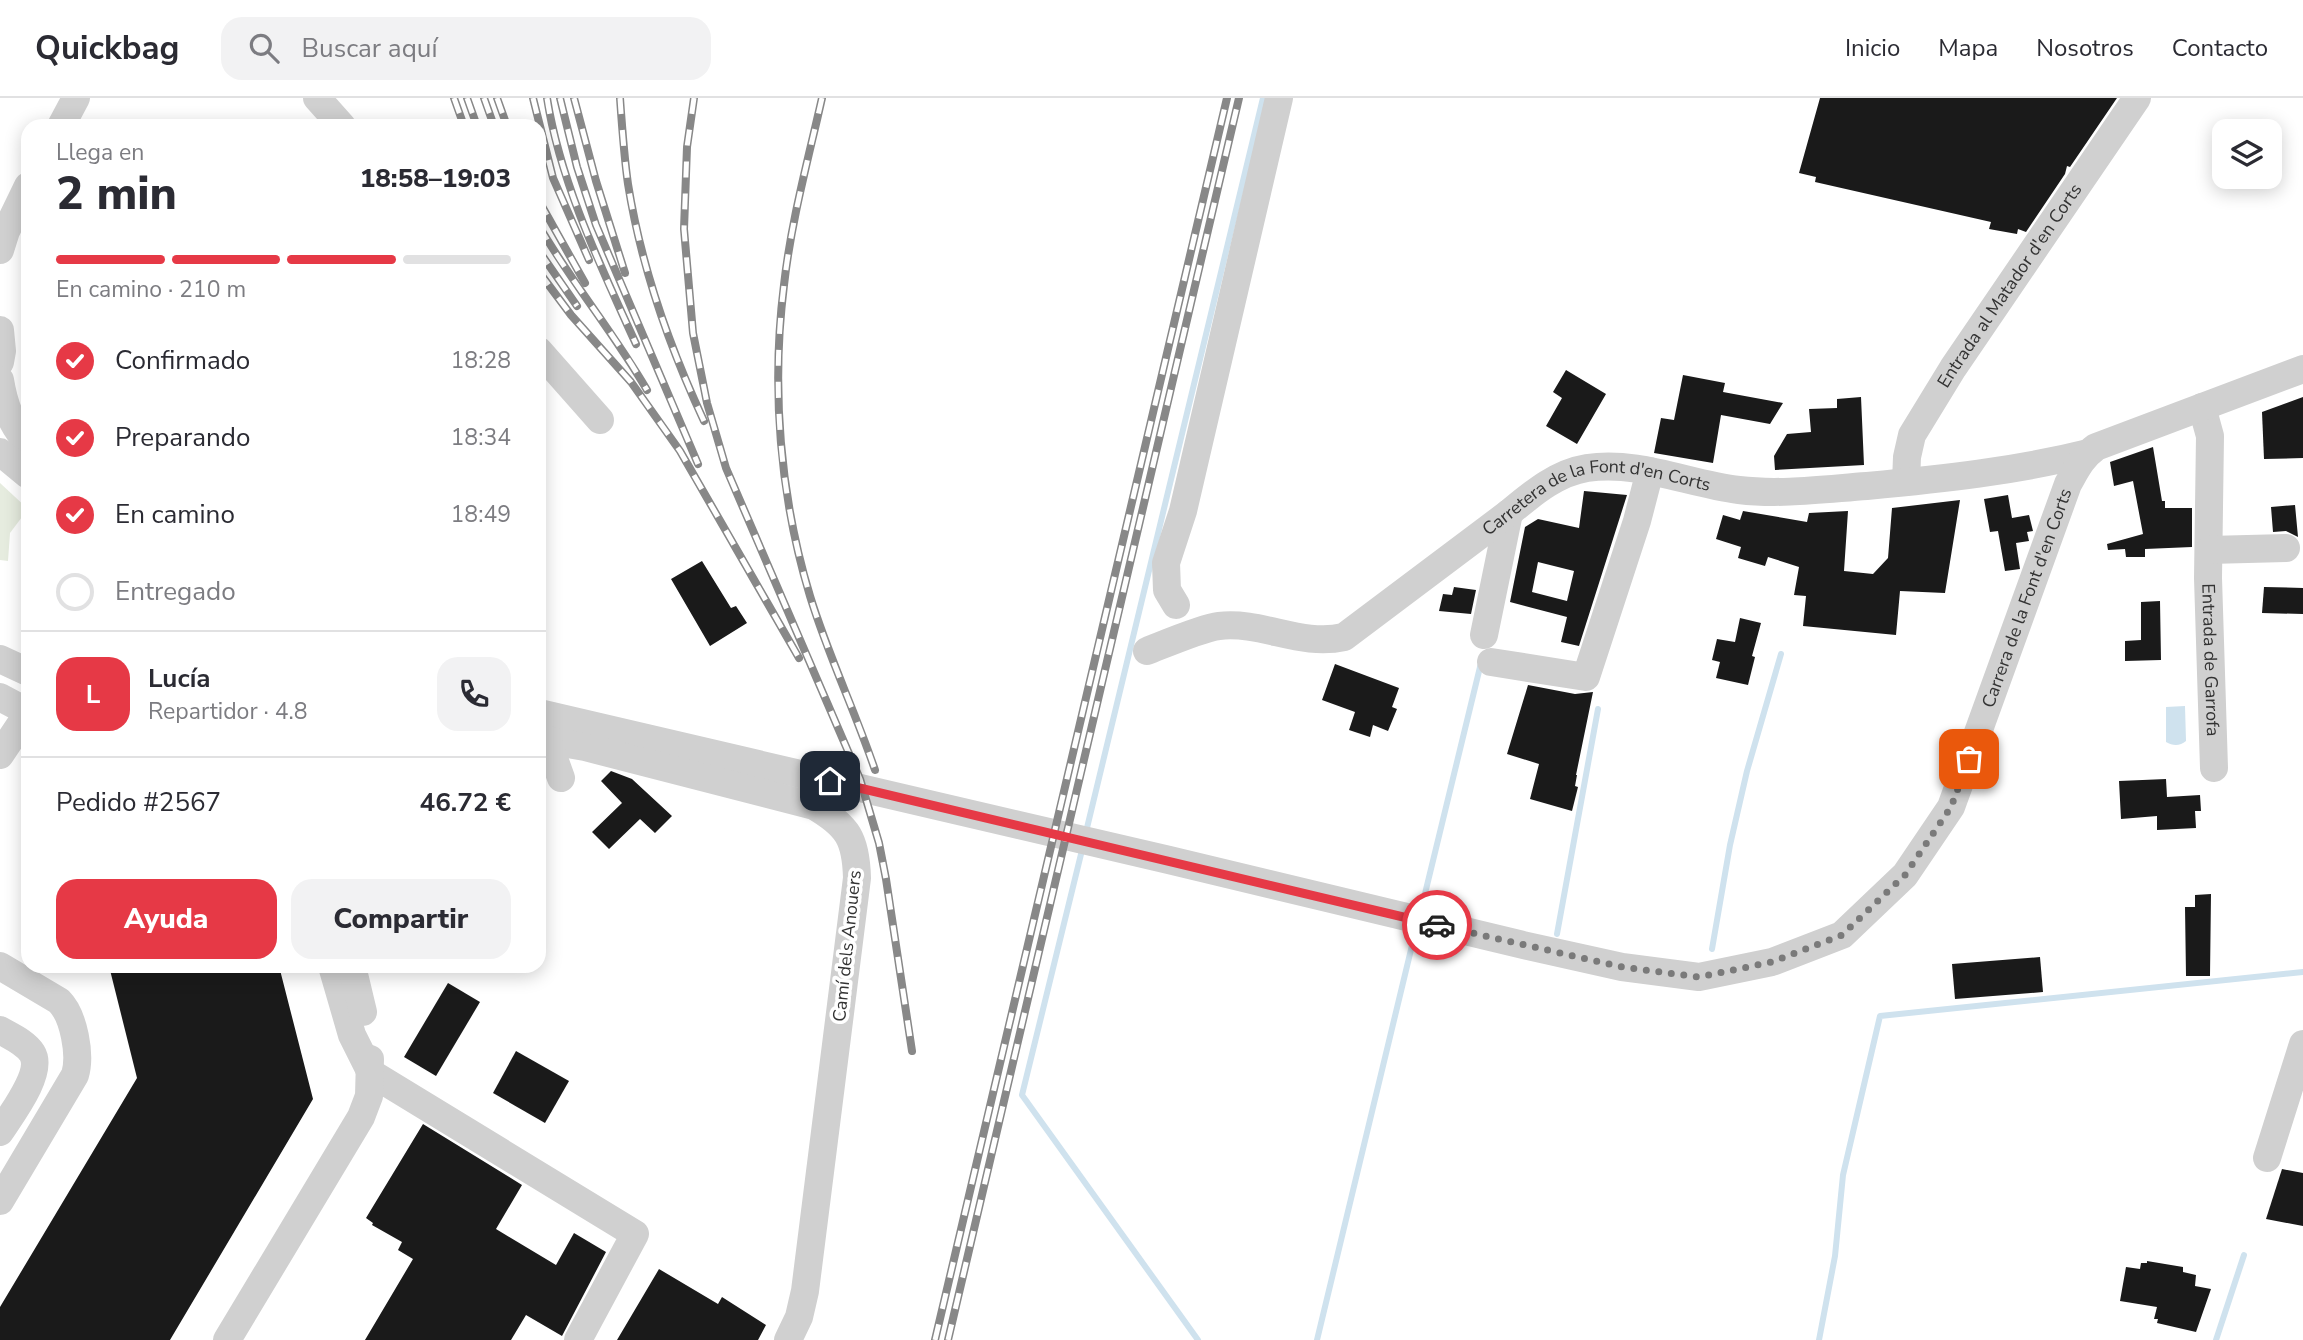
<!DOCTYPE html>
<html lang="es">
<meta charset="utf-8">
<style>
:root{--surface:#fff;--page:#f2f2f3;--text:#2b2b33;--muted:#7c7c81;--line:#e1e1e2;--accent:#e63946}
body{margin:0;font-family:"Nunito Sans",sans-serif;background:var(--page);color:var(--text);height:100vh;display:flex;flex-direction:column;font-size:26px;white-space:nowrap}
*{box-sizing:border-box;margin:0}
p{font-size:23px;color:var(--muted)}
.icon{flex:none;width:38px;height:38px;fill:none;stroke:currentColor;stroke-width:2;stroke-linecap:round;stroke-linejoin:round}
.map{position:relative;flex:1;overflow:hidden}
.side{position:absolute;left:21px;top:21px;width:525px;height:854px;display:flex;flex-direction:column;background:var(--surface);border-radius:21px;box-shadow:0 4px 18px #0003}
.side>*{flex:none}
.controls{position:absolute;left:2212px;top:21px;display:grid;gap:14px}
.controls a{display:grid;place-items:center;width:70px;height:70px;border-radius:14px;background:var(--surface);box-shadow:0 4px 18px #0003;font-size:35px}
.pin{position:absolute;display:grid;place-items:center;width:60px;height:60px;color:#fff;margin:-30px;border-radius:14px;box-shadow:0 4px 10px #0006}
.courier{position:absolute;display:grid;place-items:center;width:70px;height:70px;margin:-35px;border:5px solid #e63946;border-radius:50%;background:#fff;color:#222;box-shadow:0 2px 9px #0007}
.head em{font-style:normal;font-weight:800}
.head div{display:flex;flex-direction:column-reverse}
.head{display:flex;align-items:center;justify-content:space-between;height:119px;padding:0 35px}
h1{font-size:46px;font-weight:800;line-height:52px}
.bar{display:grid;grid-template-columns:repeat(4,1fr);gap:10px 7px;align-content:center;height:84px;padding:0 35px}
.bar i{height:9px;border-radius:5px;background:var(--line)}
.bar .on{background:var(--accent)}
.bar p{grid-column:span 4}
.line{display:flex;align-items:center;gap:18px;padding:0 35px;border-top:2px solid var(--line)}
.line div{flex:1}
.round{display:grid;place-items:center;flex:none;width:74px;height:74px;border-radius:21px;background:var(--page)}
ol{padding:0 35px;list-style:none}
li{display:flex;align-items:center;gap:21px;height:77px}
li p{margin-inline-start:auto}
li .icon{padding:7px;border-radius:50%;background:var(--accent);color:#fff;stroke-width:4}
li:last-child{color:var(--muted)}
li i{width:38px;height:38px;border:4px solid var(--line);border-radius:50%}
.button{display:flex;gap:14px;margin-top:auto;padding:14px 35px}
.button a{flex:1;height:80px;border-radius:21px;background:var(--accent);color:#fff;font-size:28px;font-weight:800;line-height:80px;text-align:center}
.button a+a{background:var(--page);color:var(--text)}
header{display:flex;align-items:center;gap:42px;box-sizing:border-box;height:98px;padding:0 35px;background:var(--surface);border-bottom:2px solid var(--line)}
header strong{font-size:33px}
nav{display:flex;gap:38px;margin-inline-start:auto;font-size:24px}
.search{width:490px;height:63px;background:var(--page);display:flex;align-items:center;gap:18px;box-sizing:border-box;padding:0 24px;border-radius:21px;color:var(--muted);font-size:26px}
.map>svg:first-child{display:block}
</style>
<header>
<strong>Quickbag</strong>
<div class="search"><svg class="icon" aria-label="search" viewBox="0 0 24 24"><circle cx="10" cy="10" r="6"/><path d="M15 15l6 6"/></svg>Buscar aquí</div>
<nav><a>Inicio</a><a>Mapa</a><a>Nosotros</a><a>Contacto</a></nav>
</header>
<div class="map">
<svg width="2303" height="1242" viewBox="0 0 2303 1242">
<rect width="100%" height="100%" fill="#fff"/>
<!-- green -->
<polygon fill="#e6ecdf" points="0,385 28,411 10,435 8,463 0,462"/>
<!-- water -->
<path fill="#cfe2ee" d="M2185,608L2186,643C2180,648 2173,648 2166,644V609Z"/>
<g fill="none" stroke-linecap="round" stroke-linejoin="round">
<!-- stream -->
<g stroke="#cfe2ee" stroke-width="6">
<polyline points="1086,734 1263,0"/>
<polyline points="1083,748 1022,997 1198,1242"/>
<polyline points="1422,808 1481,565"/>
<polyline points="1557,836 1598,611"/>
<polyline points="1712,851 1730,747 1747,673 1781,556"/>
<polyline points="1317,1242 1415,835"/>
<polyline points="1819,1242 1835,1158 1843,1077 1880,918 2303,874"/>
<polyline points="2216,1242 2244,1157"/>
</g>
</g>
<!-- building -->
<g fill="#1a1a1a" fill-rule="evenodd">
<polygon points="1820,0 2117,0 2070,69 2067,68 2065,76 2026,134 2018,131 2017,136 1989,131 1991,124 1815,84 1816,79 1799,75"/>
<polygon points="1566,272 1606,296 1577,346 1546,328 1562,300 1553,294"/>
<polygon points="1683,277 1725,285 1723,294 1783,305 1770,326 1721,317 1713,365 1654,355 1661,320 1674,322"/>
<polygon points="1861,299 1864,367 1775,372 1774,358 1787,336 1811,334 1809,311 1837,310 1837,301"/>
<polygon points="2303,299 2303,360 2264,361 2262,314"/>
<polygon points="2153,349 2162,403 2165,403 2165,410 2192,410 2192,449 2145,451 2145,459 2126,459 2125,451 2108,452 2107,446 2143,436 2133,383 2114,388 2110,364"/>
<path d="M1584,393L1627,397L1579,548L1561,544L1567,519L1510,504L1525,429L1538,421L1579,430ZM1538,464L1574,473L1567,503L1532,494Z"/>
<polygon points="2008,397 2012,420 2029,417 2033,433 2027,434 2029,443 2016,445 2020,471 2005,473 1998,433 1990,434 1984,401"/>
<polygon points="1960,402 1945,495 1900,493 1896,537 1803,528 1806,498 1794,497 1799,469 1768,459 1765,468 1738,460 1741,449 1716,441 1723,417 1740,422 1743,413 1807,424 1809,415 1848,413 1844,473 1873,476 1888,460 1892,410"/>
<polygon points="2295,407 2298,439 2286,433 2273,434 2271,409"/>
<polygon points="702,463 731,510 736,508 747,525 710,548 671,481"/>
<polygon points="1454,489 1476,492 1471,516 1439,513 1443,496 1452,497"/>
<polygon points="2264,489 2303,490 2303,516 2262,515"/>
<polygon points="2160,503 2161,562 2125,563 2125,543 2141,542 2141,504"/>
<polygon points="1740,520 1761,525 1752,558 1755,559 1748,587 1716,580 1720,564 1712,562 1717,541 1735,544"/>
<polygon points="1335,566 1399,590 1392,609 1397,611 1388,633 1373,627 1370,639 1349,632 1355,614 1322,602"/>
<polygon points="1528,587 1575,596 1593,594 1576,677 1577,677 1575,688 1578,689 1572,713 1530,701 1539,666 1507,656"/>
<polygon points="611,673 632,681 672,718 655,735 640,721 609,751 592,734 622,705 601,683"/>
<polygon points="2166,681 2167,699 2200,697 2201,713 2195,713 2196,730 2157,732 2157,718 2121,721 2119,683"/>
<polygon points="2211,796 2210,878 2186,878 2185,809 2195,809 2195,797"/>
<polygon points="2040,859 2043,894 1955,901 1952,866"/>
<polygon points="109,868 279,868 313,1001 170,1242 0,1242 0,1209 137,980"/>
<polygon points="448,885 480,904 436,978 404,959"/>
<polygon points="516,953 569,983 545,1025 493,995"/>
<polygon points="423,1026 522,1087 496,1131 556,1167 574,1135 606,1154 562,1238 526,1217 511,1242 365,1242 413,1161 398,1152 402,1144 372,1127 373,1125 366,1120"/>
<polygon points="2282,1071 2303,1075 2303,1128 2266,1121"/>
<polygon points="2147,1163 2183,1169 2183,1174 2196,1177 2195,1188 2211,1191 2196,1234 2157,1225 2158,1221 2154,1221 2157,1209 2120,1203 2126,1169 2140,1171 2141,1165 2147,1165"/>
<polygon points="659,1171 718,1206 722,1199 766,1227 758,1242 617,1242"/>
</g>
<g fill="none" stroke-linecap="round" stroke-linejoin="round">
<!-- minor -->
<g stroke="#d0d0d0" stroke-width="28">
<polyline points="317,0 342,28"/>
<polyline points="61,28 76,0"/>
<polyline points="0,152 6,133 28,88"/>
<polyline points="0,232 2,253 0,264"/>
<polyline points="539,253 600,322"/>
<path d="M0,282C4,307 11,326 28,345"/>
<path id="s1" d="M2202,309L2210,338L2208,480L2214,670"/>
<polyline points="0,354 28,377"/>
<path id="s2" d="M1906,384L1907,359L1912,337L1953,270L2137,0"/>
<polyline points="2209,452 2286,450"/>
<polyline points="1176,507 1167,492 1166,465 1183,413 1279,0"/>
<polyline points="1484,537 1509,415"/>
<path id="s3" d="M1147,553C1165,546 1202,530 1219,528C1262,523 1301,549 1344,539L1509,415C1532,396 1556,375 1587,370C1638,362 1689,386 1739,392C1781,397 1825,391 1867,388C1942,381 2016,373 2088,355"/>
<polyline points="0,561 28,574"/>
<polyline points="1491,564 1586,579 1637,423 1650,373"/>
<polyline points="0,599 28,614"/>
<path id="s4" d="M539,615L1169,762L1523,847L1622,869L1699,879L1772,864L1842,837L1905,777L1951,709L2068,386C2076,372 2082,359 2096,349L2303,271"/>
<path d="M539,641L585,649L814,708C848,728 856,741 857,780L805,1193L799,1219L788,1242"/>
<polyline points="547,641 561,680"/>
<polyline points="0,657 28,615"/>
<path d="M0,868L59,903C74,918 81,957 75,977L0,1103"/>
<polyline points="332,868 352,937 371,975 635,1136 578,1242"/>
<polyline points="352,868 363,914"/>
<path d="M0,932C10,938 25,944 32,955C44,974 11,1017 0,1034"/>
<polyline points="2267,1060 2303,946"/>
<polyline points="227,1242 361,1019 369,998 370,961"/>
</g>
<!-- rail casing -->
<g stroke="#888" stroke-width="8">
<g id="rail">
<polyline points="454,0 464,28"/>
<polyline points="467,0 477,28"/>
<polyline points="484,0 494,28"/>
<polyline points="497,0 507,28"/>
<polyline points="533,0 553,80 589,162"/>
<path d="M547,0C560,84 601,169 636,246"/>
<polyline points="560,0 577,69 596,127 698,366"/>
<polyline points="574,0 596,83 625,175"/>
<path d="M620,0C622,29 624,58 628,86C641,168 669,248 704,323"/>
<polyline points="694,0 687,49 684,131 693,235 707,305 726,370 860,681 879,745 886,781 912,953"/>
<path d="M822,0C808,62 791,124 784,187C771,290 780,399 810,498C828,557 855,613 875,672"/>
<polyline points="539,103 585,185"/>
<path d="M539,128C572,185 614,235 647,292"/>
<polyline points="539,153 577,208"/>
<polyline points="539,174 571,217 631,284 680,353 799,560"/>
<polyline points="935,1242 1227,0"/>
<polyline points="948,1242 1239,0"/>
</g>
</g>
<!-- rail -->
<use href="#rail" stroke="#fff" stroke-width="5" stroke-dasharray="16" stroke-linecap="butt"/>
</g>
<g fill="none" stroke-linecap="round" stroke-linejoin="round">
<!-- done -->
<polyline stroke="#7a7a7a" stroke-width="7" stroke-dasharray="0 12.6" points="1437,827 1622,869 1699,879 1772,864 1842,837 1905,777 1951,709 1969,661"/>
<!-- route -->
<polyline stroke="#e63946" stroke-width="9" points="830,683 1437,827"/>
</g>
<g text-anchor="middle" stroke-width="7" stroke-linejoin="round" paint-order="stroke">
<!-- street labels -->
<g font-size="18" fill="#333" stroke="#fff">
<text dy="6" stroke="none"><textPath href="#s2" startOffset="226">Entrada al Matador d'en Corts</textPath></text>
<text dy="6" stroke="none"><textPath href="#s3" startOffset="502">Carretera de la Font d'en Corts</textPath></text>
<text dy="6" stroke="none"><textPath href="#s4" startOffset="1731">Carrera de la Font d'en Corts</textPath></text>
<text dy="6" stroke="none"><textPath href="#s1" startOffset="254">Entrada de Garrofa</textPath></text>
<text transform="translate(847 848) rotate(-84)" y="6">Camí dels Anouers</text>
</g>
</g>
</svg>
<div class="controls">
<a><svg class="icon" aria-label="layers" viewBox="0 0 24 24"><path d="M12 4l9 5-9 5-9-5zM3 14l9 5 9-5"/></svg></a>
</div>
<div class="pin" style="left:1969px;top:661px;background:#ea580c"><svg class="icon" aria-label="bag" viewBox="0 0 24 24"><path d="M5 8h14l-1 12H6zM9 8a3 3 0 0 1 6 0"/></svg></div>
<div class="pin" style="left:830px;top:683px;background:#1f2937"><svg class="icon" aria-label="home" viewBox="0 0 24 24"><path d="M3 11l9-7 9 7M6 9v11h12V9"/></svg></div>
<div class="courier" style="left:1437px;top:827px"><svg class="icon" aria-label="car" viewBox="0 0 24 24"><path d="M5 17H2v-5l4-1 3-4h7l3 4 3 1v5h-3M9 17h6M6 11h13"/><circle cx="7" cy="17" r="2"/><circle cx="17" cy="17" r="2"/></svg></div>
<section class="side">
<div class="head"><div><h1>2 min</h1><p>Llega en</p></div><em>18:58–19:03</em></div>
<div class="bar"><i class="on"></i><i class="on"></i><i class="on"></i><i></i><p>En camino · 210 m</p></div>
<ol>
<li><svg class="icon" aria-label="check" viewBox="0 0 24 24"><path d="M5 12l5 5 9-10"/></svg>Confirmado<p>18:28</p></li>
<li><svg class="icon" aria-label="check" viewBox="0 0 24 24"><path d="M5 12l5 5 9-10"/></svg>Preparando<p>18:34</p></li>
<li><svg class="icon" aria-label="check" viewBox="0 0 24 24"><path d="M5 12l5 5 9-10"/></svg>En camino<p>18:49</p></li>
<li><i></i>Entregado</li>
</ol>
<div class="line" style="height:126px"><b class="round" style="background:var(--accent);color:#fff">L</b><div><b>Lucía</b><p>Repartidor · 4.8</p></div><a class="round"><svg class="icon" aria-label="phone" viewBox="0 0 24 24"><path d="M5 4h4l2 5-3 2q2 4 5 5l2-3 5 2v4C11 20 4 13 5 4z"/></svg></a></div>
<div class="line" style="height:91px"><div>Pedido #2567</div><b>46.72 €</b></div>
<div class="button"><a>Ayuda</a><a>Compartir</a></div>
</section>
</div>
